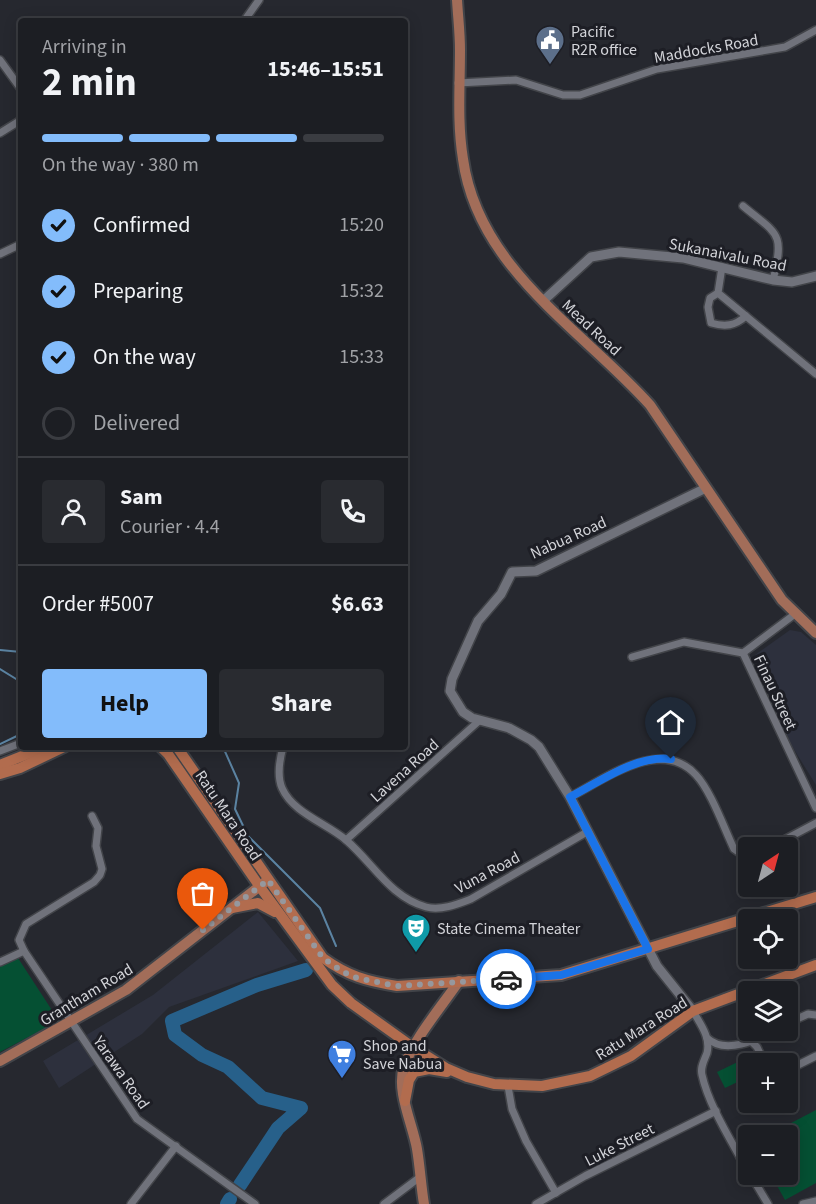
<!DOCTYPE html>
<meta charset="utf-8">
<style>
:root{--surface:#1c1e23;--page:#292b30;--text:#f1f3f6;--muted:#a0a2a6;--line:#3a3c41;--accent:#83bcfb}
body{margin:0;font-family:"Source Sans 3",sans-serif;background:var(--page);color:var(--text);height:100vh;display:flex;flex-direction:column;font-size:22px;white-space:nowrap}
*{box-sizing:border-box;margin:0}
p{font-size:20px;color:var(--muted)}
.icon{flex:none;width:33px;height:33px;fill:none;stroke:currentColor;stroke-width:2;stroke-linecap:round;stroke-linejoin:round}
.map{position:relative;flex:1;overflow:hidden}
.side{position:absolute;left:18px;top:18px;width:390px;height:732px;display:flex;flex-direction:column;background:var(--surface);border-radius:6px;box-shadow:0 3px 15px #0003,0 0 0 2px var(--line)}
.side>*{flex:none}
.needle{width:39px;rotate:36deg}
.controls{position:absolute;left:738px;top:837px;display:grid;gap:12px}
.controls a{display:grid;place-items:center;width:60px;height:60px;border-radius:6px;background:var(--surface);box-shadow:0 3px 15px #0003,0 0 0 2px var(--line);font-size:30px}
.pin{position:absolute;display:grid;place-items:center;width:51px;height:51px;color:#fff;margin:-62px -26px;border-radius:50% 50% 50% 0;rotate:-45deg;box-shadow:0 0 6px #0007}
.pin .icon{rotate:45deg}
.courier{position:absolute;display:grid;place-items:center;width:60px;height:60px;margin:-30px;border:4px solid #1a73e8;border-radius:50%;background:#fff;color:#222;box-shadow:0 2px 8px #0007}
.headline em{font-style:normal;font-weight:700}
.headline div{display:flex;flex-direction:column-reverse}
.headline{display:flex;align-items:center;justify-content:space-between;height:102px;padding:0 24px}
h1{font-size:39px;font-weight:700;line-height:45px}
.bar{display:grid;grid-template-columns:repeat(4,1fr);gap:9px 6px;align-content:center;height:72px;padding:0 24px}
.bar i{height:8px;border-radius:4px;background:var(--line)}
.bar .selected{background:var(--accent)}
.bar p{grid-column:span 4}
.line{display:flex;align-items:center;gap:15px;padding:0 24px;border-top:2px solid var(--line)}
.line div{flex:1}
.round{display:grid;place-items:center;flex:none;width:63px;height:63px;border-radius:6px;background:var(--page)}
ol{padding:0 24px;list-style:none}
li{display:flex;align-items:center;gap:18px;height:66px}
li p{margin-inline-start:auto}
li .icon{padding:6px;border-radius:50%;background:var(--accent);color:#111;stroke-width:4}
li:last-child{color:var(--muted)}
li i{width:33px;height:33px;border:3px solid var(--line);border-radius:50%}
.primary-button{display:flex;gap:12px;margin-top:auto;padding:12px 24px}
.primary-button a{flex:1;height:69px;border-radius:6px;background:var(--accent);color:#111;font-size:24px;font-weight:700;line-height:69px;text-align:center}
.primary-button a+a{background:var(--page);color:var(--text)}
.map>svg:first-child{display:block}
</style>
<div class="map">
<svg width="816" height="1204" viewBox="0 0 816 1204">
<rect width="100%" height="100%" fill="#26282f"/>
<!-- built -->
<g fill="#2d303d">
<polygon points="790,630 801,632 816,645 816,785 785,735 755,655"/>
<polygon points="258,912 298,961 169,1007 142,1034 59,1088 43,1061 153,995"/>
</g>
<!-- green -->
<g fill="#055033">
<polygon points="16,955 59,1021 0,1052 0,966"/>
<polygon points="746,1058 748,1064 748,1077 725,1088 717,1072"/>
<polygon points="816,1110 816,1183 785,1200 771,1175 788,1174 788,1136 768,1135"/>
</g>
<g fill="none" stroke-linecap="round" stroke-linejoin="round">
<!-- stream -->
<g stroke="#5b83a2" stroke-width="2">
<polyline points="0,650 21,652"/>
<polyline points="0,669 21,682"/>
<polyline points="0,744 21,734"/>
<polyline points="223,747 239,783 235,809 248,836 320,908 336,946"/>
</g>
<!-- river -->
<g stroke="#27608a" stroke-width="14">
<polyline points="240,1185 278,1128 301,1108 262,1098 228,1067 202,1055 175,1035 172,1021 257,985 306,970"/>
<polyline points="227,1204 230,1199"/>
</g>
<!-- minor casing -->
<g stroke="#424449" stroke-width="10">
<g id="minor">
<polyline points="244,21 259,0"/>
<polyline points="0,60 21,89"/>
<polyline points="458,83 516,80 563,95 580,95 657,69 785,47 816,30"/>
<polyline points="0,133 21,120"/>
<path d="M743,206C778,235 785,232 773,280"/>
<polyline points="0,254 21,244"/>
<polyline points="722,267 718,293 816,374"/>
<path d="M718,293L710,298L708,307L711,323C725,327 735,326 746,316"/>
<polyline points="743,653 816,808"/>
<polyline points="632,657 684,642 743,653 795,614"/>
<path d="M283,747C280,758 277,776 282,788C293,813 326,823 346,840C373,863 390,897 426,907C441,911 458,904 471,899L587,832"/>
<polyline points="0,751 21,743"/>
<path d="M570,797C605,779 661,736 696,775C711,791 724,828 734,849L741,854L748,855"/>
<polyline points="92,816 98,828 96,846 102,869 100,875 94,882 26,924 19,940 24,951 137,1119 255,1204"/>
<polyline points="346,840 480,720"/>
<polyline points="769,848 816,823"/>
<polyline points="0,962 24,951"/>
<path d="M693,1011C700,1024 711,1037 707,1053C704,1061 700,1067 702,1075C709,1107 733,1143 748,1172"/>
<polyline points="788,1023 808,1014 816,1015"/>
<path d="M707,1038C725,1055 757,1040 776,1030"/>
<polyline points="751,1041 757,1047 765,1064"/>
<polyline points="788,1070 816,1056"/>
<polyline points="508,1086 512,1109 526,1141 556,1193"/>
<polyline points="750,1174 768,1204"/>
<polyline points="131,1204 176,1146"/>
<polyline points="384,1204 420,1177"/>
<polyline points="536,1204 585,1176 716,1111"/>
<polyline points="803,1204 816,1201"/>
</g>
</g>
<!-- secondary casing -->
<g stroke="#424449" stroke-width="12">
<g id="secondary">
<polyline points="543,301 591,257 619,252 683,258 773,280 792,282 816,276"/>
<polyline points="693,1011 657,966 570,797 539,747 531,740 509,728 472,718 463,712 450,691 452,679 478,621 501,594 512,572 536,571 706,488"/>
</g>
</g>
<!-- primary casing -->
<g stroke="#424449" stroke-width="14">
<g id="primary">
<path d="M457,0C458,17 460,33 460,50C460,87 457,122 463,159C478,269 582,329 650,405L782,600L816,633"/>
<polyline points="0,1061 126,990 265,882"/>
<path d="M424,1204C421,1186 420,1167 417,1149C413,1125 396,1091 404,1067C413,1040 442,1006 459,981"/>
</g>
</g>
<!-- trunk casing -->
<g stroke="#424449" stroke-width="14">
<g id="trunk">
<polyline points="161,747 168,754 260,887 332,985 351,1003 414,1048 446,1068 467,1077 494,1084 542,1086 590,1076 631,1056 693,1011 816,965"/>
<path d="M177,747L323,958C348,976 366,981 397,986L561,975L816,897"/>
<polyline points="0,765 45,747"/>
<polyline points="0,774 20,768 64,747"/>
<polyline points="232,908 258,903 275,912"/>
<polyline points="405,1101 409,1080 414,1072 429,1069 447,1072"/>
</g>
</g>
<!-- minor -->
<use href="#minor" stroke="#70727b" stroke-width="7"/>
<!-- secondary -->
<use href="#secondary" stroke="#70727b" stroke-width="9"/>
<!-- primary -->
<use href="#primary" stroke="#a26d59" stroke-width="10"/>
<!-- trunk -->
<use href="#trunk" stroke="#b26c4e" stroke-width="10"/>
</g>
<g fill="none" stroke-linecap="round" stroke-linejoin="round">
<!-- done -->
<polyline stroke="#96989e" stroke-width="6" stroke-dasharray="0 10.8" points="203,930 268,880 323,958 343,972 357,978 397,986 506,979"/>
<!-- route -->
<path stroke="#1a73e8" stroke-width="8" d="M506,979L561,975L648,949L570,797C601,781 636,755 671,759"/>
</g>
<!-- icons -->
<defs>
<g id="civic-pin" transform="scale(1.5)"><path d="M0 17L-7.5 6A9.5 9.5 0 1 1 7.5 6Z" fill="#5c6f8a" stroke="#1d1e25"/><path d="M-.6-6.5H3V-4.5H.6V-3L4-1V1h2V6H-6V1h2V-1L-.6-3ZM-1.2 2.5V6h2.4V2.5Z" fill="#fff"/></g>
<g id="theatre-pin" transform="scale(1.5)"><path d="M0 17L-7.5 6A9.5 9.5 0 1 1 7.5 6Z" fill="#0f9aa8" stroke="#1d1e25"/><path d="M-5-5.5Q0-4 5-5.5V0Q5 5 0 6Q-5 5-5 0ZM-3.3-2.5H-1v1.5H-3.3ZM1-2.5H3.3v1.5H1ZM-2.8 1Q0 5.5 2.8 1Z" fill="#fff"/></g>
<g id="supermarket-pin" transform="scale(1.5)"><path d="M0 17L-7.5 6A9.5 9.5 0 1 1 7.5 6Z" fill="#3f7fe0" stroke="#1d1e25"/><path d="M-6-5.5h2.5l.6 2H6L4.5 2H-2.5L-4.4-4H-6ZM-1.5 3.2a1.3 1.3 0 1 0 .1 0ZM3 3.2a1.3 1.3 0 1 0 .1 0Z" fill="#fff"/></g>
</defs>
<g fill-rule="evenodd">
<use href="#civic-pin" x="550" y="40"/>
<use href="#theatre-pin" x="416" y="928"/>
<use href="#supermarket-pin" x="342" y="1054"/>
</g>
<g text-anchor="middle" stroke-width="6" stroke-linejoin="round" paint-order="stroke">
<!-- poi labels -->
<g font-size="16" fill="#d3d4d9" stroke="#1d1e25" text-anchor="start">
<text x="571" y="37">Pacific<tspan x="571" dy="18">R2R office</tspan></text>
<text x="437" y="934">State Cinema Theater</text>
<text x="363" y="1051">Shop and<tspan x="363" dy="18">Save Nabua</tspan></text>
</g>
<!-- street labels -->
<g font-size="16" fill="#d3d4d9" stroke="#1d1e25">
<text transform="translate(706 48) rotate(-10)" y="6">Maddocks Road</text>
<text transform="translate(728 254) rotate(11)" y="6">Sukanaivalu Road</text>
<text transform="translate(592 327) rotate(43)" y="6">Mead Road</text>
<text transform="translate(568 537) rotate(-24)" y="6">Nabua Road</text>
<text transform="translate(776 692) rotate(65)" y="6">Finau Street</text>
<text transform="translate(404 770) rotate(-42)" y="6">Lavena Road</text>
<text transform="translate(229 815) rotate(56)" y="6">Ratu Mara Road</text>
<text transform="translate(487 872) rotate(-28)" y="6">Vuna Road</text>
<text transform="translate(86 994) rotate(-31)" y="6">Grantham Road</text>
<text transform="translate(641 1028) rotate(-32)" y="6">Ratu Mara Road</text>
<text transform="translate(122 1072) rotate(55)" y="6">Yarawa Road</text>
<text transform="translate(619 1144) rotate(-27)" y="6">Luke Street</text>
</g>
</g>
</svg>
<div class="controls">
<a><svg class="needle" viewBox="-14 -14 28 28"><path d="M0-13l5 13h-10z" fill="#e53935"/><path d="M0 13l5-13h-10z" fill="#a0a2a6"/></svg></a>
<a><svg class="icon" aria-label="locate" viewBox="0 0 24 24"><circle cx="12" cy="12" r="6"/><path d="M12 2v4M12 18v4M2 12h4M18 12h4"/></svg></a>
<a><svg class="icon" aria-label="layers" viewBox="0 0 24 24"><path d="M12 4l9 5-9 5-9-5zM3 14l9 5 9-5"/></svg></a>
<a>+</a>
<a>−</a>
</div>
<div class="pin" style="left:203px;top:930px;background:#ea580c"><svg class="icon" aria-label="bag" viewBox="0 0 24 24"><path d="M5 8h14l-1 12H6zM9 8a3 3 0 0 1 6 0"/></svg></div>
<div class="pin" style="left:671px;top:759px;background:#1f2937"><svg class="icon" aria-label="home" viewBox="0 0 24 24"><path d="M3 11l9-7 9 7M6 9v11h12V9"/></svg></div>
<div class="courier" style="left:506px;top:979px"><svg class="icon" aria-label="car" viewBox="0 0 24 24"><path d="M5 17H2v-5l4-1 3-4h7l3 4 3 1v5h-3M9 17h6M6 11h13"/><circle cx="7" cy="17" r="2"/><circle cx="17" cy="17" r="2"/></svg></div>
<section class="side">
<div class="headline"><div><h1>2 min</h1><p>Arriving in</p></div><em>15:46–15:51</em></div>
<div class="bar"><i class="selected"></i><i class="selected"></i><i class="selected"></i><i></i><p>On the way · 380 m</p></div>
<ol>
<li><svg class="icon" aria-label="check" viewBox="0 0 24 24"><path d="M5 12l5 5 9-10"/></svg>Confirmed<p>15:20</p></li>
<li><svg class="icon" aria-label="check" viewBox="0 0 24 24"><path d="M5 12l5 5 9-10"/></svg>Preparing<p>15:32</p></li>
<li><svg class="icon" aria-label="check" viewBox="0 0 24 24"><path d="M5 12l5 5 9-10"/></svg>On the way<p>15:33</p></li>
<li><i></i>Delivered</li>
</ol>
<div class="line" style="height:108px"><a class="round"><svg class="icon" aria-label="person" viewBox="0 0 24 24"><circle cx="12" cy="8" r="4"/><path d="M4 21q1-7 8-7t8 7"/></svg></a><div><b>Sam</b><p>Courier · 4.4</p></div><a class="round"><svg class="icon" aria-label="phone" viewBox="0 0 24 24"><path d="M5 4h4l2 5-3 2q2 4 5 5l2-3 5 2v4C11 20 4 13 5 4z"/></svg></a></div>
<div class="line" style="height:78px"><div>Order #5007</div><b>$6.63</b></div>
<div class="primary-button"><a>Help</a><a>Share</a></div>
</section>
</div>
